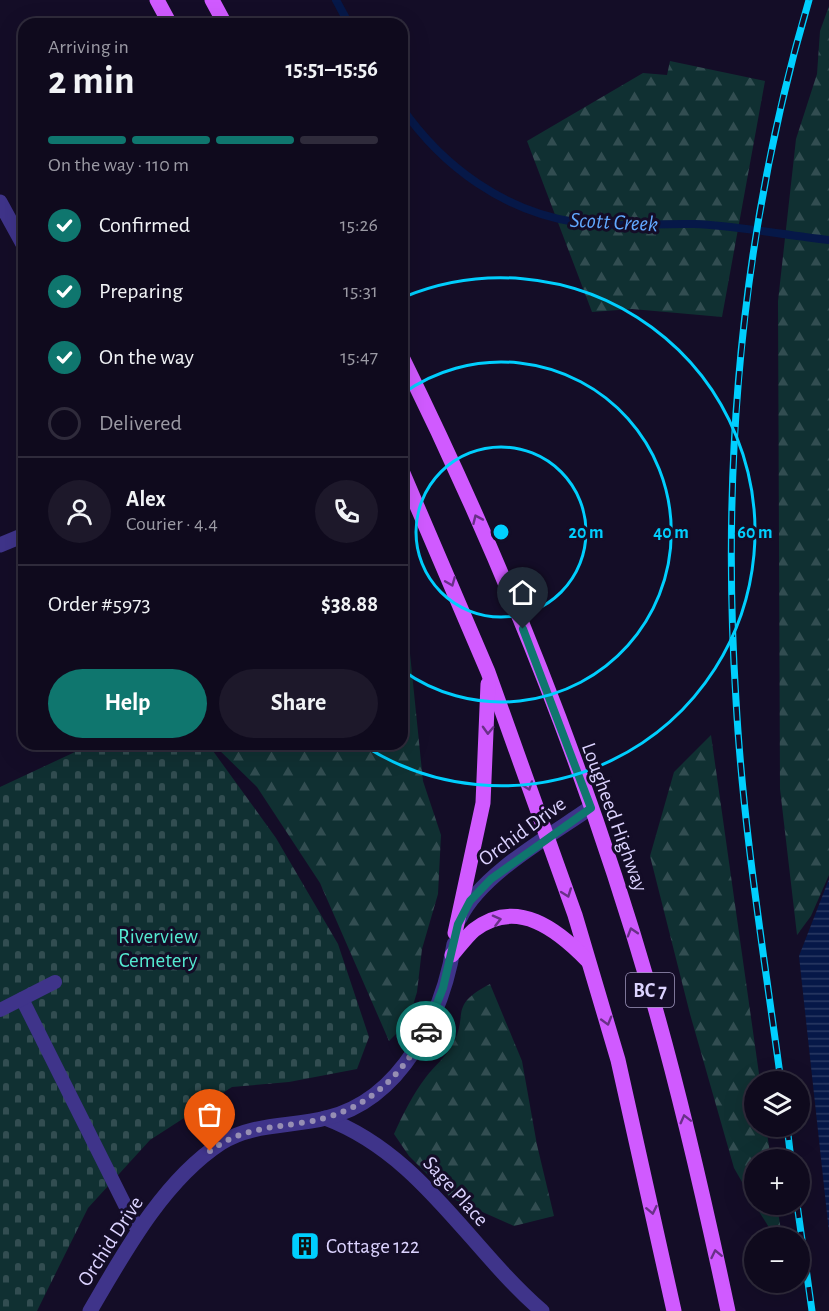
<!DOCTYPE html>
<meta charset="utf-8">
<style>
:root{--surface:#0f0a1d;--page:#1d182a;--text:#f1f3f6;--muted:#9b9aa4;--line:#2f2b3b;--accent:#0f766e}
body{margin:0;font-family:"Alegreya Sans",sans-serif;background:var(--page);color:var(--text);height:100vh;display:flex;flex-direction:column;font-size:22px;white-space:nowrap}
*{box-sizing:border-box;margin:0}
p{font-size:20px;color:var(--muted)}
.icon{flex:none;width:33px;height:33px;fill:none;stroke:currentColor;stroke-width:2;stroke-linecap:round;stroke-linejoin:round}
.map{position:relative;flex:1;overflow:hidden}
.drawer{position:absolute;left:18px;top:18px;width:390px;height:732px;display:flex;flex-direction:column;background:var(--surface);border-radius:18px;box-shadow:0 6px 24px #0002,0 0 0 2px var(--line)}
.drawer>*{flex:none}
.controls{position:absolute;left:744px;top:1071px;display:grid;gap:12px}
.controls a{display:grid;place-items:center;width:66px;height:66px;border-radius:50%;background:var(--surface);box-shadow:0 6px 24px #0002,0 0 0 2px var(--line);font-size:30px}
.pin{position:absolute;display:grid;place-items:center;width:51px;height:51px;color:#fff;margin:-62px -26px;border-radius:50% 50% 50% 0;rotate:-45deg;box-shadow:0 0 6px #0007}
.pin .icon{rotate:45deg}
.courier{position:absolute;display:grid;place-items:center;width:60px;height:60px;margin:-30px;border:4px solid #0f766e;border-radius:50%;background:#fff;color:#222;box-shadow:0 2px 8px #0007}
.head em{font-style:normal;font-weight:600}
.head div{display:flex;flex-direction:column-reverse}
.head{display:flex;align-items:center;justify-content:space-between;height:102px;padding:0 30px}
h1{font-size:39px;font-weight:600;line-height:45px}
.bar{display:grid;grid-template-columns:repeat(4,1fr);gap:9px 6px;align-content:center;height:72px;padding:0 30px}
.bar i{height:8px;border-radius:4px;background:var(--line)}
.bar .on{background:var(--accent)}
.bar p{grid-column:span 4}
.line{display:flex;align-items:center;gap:15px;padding:0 30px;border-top:2px solid var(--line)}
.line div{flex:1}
.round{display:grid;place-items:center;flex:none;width:63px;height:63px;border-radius:32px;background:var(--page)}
ol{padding:0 30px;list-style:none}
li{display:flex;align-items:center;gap:18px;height:66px}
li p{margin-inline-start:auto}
li .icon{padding:6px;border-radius:50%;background:var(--accent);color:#fff;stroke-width:4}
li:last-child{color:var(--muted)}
li i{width:33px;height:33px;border:3px solid var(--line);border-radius:50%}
.action{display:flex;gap:12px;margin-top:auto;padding:12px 30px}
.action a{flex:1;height:69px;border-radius:36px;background:var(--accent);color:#fff;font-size:24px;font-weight:600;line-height:69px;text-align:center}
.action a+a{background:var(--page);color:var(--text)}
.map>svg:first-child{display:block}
</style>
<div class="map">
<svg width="829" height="1311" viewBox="0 0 829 1311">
<defs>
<pattern id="forest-firs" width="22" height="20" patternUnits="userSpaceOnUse" patternTransform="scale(1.5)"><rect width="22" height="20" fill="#103032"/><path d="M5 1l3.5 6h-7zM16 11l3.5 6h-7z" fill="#324d51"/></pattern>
<pattern id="cemetery-stones" width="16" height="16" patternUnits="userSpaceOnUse" patternTransform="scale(1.5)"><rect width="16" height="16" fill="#103032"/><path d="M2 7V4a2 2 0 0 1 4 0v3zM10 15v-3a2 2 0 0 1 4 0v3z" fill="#324d51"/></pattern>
<pattern id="water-rules" width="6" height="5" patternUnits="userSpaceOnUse" patternTransform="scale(1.5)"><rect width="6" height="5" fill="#061848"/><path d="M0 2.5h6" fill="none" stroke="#2a3963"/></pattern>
</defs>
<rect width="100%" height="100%" fill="#140d27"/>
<!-- forest -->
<g fill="url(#forest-firs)">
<polygon points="829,6 829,875 811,916 797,935 780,789 778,301 796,139 817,74 820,31"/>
<polygon points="670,61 765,81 722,317 632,309 592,312 527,141 643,73 667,75"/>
<polygon points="402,619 408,634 423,781 441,835 438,894 422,949 417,992 408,1022 389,1041 320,883 257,787 213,744 402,744"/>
<polygon points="711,735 760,1081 754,1082 754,1126 766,1127 771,1159 754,1160 754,1203 734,1168 690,1014 650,856 674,772"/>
<path d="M490,984L522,1061L537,1145L554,1216L514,1226L451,1198L409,1156L394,1134C403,1114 413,1094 426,1077C434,1066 447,1056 453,1044C469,1013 448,1006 490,984Z"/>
<polygon points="755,1205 777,1205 782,1237 775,1237"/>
</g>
<!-- cemetery -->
<polygon fill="url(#cemetery-stones)" points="92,744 208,744 276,838 338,944 369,1037 357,1069 289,1082 232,1087 150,1140 88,1208 37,1311 0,1311 0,787"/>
<!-- water -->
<polygon fill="url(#water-rules)" points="829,879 829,1232 799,956"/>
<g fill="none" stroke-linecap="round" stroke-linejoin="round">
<!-- stream -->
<g stroke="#061848" stroke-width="8">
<polyline points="336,0 349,24"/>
<path d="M402,108C443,167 504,211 575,222C613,228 655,223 694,224C739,226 784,235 829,240"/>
</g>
<!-- service -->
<g stroke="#3f348a" stroke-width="14">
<polyline points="22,999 138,1231"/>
<polyline points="0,1010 55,982"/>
</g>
<!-- minor -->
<g stroke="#3f348a" stroke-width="15">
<polyline points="0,202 24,246"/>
<polyline points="0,545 24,535"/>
<path d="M460,918C481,874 550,836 590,808"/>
<path d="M325,1118C421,1154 468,1247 542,1311"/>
<path d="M90,1311C124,1253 163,1181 221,1143C252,1123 291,1127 326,1118C402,1100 443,1014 454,944"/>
</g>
<!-- primary -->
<g stroke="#d05aff" stroke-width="15">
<polyline points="157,0 170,24"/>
<polyline points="212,0 225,24"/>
<path d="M402,357C502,560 587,773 650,990C681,1096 705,1203 728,1311"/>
<polyline points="402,471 488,672 575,915 618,1060 674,1311"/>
<polyline points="455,933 483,803 488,684"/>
<path d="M452,955C459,947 466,937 474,930C517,897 558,930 588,961"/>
</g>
<!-- rail casing -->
<g stroke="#00cffe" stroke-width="7">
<g id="rail">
<path d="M781,1082C764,955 743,828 736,700C721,465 742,227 809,0"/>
<polyline points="787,1126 791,1160"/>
<polyline points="797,1204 812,1311"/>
</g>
</g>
<!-- rail -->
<use href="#rail" stroke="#140d27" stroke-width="4.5" stroke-dasharray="14" stroke-linecap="butt"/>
</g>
<!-- one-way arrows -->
<defs><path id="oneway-chevron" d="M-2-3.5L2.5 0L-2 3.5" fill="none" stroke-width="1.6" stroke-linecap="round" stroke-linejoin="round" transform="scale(1.5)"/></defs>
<g stroke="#693088">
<use href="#oneway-chevron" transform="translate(477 519) rotate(-114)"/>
<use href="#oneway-chevron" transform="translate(451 582) rotate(68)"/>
<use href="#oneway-chevron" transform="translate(488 730) rotate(92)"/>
<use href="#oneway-chevron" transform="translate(528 786) rotate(70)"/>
<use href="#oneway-chevron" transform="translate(567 893) rotate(70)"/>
<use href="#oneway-chevron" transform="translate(497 920) rotate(-14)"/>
<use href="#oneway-chevron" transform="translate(632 932) rotate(-107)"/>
<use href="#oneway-chevron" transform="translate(607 1021) rotate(74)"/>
<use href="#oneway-chevron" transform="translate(685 1119) rotate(-104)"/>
<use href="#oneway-chevron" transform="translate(652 1210) rotate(78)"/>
<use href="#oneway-chevron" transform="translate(716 1254) rotate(-102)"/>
</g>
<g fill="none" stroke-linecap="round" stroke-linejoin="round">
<!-- done -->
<path stroke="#968eb3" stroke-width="6" stroke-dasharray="0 10.8" d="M210,1151C238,1130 267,1128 301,1123C361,1114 397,1083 426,1031"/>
<!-- route -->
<polyline stroke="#0f766e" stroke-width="8" points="426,1031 443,988 458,924 470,901 491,879 591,808 523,629"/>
</g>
<!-- distance rings -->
<g fill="none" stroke="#00cffe" stroke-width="3">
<circle cx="501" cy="532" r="85"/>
<path d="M402 394A170 170 0 1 1 402 670"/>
<path d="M404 297A254 254 0 1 1 363 745"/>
</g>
<!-- icons -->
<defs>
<g id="building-square" transform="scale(1.5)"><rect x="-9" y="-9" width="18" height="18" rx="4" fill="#00cffe" stroke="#140d27"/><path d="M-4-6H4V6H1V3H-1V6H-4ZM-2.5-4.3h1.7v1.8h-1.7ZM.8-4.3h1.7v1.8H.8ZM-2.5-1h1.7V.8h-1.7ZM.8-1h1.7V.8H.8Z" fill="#111"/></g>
</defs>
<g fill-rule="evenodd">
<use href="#building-square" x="305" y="1246"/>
</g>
<g text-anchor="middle" stroke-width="6" stroke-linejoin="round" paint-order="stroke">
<!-- shield labels -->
<rect fill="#140d27" stroke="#a098be" stroke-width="1.5" x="626" y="973" width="48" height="34" rx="4.5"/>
<g font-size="20" font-weight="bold" fill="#dcd3ff">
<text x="650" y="997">BC 7</text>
</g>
<!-- street labels -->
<g font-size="21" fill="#dcd3ff" stroke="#140d27">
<text transform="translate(615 817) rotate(70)" y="7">Lougheed Highway</text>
<text transform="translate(522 831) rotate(-36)" y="7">Orchid Drive</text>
<text transform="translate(456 1191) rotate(48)" y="7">Sage Place</text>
<text transform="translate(110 1241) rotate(-57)" y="7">Orchid Drive</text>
</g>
<!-- park labels -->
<g font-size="21" fill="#54ead1" stroke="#140d27">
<text x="158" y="943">Riverview<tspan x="158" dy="24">Cemetery</tspan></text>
</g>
<!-- poi labels -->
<g font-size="21" fill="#dcd3ff" stroke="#140d27" text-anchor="start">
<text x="326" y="1253">Cottage 122</text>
</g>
<!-- water labels -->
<g font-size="22" font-style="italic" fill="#61a8ff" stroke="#140d27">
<text transform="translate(614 221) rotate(3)" y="8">Scott Creek</text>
</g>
</g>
<circle cx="501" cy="532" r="9" fill="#00cffe" stroke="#140d27" stroke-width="3"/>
<g font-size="18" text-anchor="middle" font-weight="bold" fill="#00cffe" stroke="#140d27" stroke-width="6" stroke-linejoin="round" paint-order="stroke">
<text x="586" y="538">20 m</text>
<text x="671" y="538">40 m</text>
<text x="755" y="538">60 m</text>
</g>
</svg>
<div class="controls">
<a><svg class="icon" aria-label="layers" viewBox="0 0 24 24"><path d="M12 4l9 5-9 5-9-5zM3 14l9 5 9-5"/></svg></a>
<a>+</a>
<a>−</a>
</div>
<div class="pin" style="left:210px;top:1151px;background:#ea580c"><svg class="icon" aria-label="bag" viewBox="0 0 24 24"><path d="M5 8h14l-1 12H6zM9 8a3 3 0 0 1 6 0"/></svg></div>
<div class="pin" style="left:523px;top:629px;background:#1f2937"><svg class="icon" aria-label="home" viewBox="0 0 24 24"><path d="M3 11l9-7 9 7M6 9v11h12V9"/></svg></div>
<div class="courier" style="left:426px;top:1031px"><svg class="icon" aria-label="car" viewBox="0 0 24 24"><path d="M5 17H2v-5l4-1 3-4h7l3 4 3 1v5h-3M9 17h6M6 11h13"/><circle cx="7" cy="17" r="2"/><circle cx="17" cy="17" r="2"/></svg></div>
<section class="drawer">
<div class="head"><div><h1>2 min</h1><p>Arriving in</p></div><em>15:51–15:56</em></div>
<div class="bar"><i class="on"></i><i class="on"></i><i class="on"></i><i></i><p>On the way · 110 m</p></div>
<ol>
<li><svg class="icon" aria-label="check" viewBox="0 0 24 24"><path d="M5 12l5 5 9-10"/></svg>Confirmed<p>15:26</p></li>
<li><svg class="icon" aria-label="check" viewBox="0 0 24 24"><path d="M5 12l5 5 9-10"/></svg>Preparing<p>15:31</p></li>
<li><svg class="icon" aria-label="check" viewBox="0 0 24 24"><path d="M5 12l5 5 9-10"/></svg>On the way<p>15:47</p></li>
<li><i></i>Delivered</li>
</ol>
<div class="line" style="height:108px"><a class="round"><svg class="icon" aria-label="person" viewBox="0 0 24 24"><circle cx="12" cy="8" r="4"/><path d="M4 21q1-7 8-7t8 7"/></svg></a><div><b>Alex</b><p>Courier · 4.4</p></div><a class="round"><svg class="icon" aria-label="phone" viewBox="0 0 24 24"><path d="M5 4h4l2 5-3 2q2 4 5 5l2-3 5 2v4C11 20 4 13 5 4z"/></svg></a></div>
<div class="line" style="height:78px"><div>Order #5973</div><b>$38.88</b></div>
<div class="action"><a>Help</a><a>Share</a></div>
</section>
</div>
